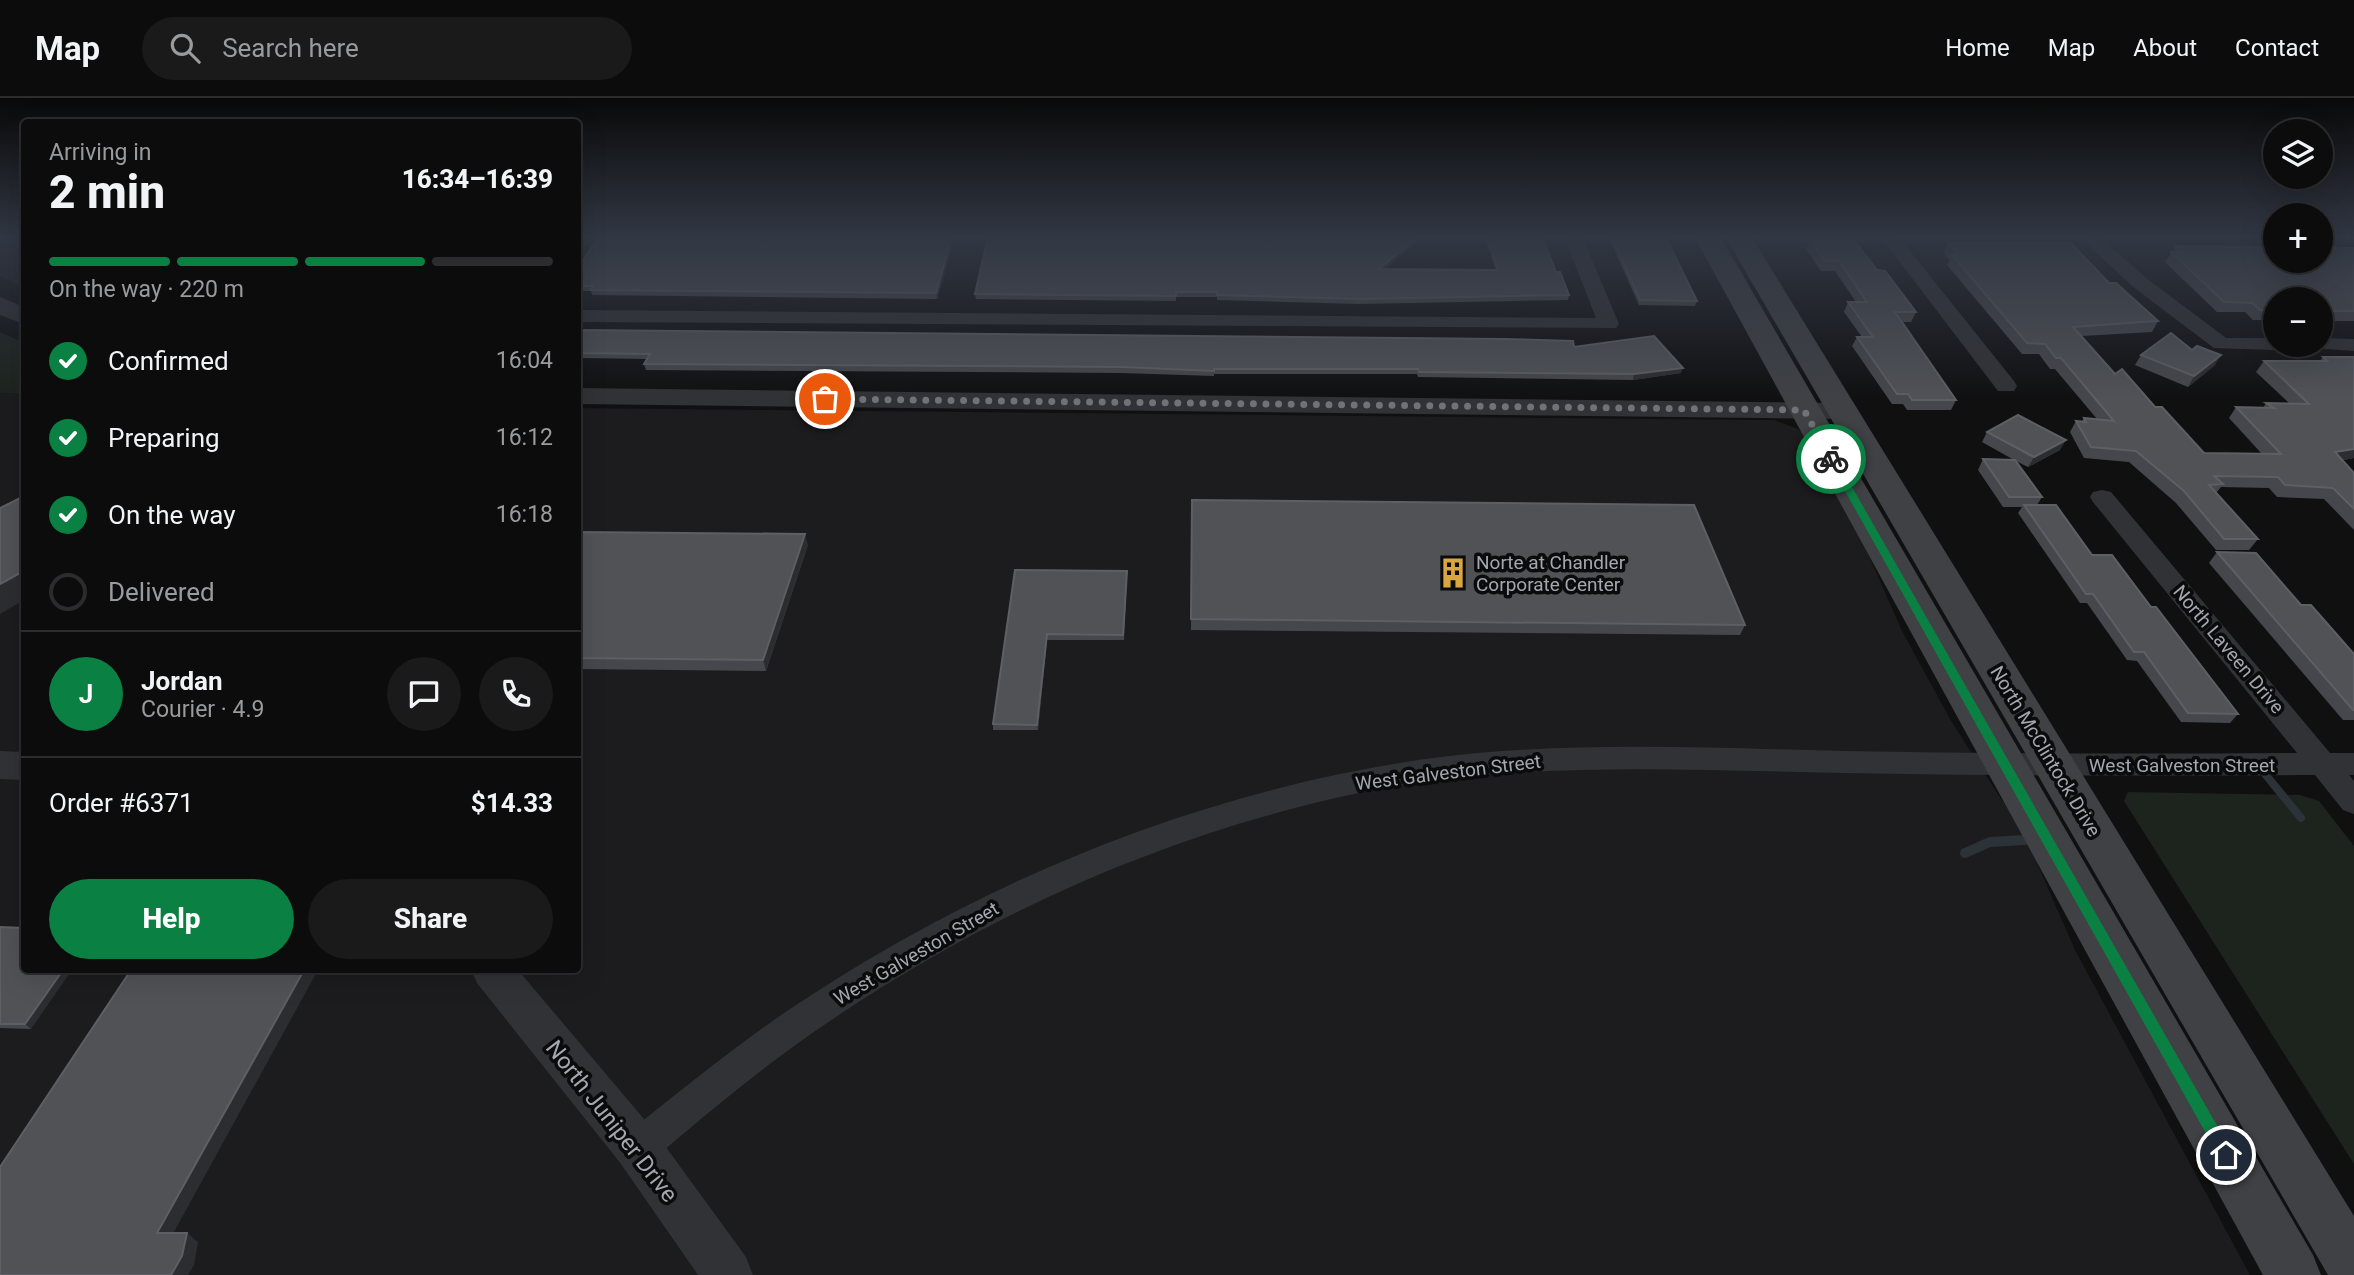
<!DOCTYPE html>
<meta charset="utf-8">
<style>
:root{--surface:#0c0c0d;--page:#1a1a1b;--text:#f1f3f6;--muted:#9a9b9d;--line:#2c2c2e;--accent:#0b8043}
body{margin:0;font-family:Roboto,sans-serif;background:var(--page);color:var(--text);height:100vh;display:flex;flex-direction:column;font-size:26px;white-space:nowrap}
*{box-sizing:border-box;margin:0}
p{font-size:23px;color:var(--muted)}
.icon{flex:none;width:38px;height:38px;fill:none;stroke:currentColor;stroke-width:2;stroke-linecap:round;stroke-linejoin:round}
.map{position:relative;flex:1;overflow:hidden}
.drawer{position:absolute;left:21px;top:21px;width:560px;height:854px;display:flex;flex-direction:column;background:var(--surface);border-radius:7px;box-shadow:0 7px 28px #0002,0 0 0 2px var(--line)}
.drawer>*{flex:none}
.tools{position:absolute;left:2263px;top:21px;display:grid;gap:14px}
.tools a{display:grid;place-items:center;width:70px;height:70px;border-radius:50%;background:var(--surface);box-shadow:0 7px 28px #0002,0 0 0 2px var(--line);font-size:35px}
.pin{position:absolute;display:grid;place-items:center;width:60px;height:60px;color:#fff;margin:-30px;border:4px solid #fff;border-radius:50%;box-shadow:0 2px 7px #0007}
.courier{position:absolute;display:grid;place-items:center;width:70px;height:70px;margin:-35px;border:5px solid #0b8043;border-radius:50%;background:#fff;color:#222;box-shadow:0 2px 9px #0007}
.summary em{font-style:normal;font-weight:800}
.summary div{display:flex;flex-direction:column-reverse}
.summary{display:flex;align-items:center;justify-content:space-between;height:119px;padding:0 28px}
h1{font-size:46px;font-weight:800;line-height:52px}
.bar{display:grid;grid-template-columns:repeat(4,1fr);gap:10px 7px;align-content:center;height:84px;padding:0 28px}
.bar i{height:9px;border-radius:5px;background:var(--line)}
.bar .on{background:var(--accent)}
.bar p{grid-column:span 4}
.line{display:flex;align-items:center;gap:18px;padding:0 28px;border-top:2px solid var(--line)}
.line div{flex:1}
.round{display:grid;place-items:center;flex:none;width:74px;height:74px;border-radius:37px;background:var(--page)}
ol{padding:0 28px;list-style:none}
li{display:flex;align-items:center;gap:21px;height:77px}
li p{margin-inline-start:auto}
li .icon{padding:7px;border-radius:50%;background:var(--accent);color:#fff;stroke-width:4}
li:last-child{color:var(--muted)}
li i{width:38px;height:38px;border:4px solid var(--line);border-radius:50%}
.cta{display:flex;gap:14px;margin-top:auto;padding:14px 28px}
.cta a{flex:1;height:80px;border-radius:42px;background:var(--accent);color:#fff;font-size:28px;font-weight:800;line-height:80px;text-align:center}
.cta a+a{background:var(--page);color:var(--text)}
header{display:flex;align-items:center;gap:42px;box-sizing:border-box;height:98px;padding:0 35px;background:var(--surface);border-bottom:2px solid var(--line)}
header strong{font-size:33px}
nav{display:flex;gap:38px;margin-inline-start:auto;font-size:24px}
.search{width:490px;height:63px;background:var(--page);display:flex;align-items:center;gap:18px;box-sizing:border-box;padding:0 24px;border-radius:38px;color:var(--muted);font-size:26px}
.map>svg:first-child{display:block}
</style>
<header>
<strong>Map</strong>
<div class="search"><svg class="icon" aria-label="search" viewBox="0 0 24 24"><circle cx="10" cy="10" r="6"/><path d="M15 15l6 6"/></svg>Search here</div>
<nav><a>Home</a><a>Map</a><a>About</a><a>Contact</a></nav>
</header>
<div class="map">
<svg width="2354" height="1177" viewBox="0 0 2354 1177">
<rect width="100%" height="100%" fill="#101011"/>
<!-- built -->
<g fill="#1c1c1e">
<polygon points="0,138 24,138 24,191 0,177"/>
<polygon points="0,295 24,295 24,872 578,872 578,310 1752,322 1774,322 1798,331 1804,335 1851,417 1902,533 1950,621 2001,701 2016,717 2075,852 2250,1177 0,1177"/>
</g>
<!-- green -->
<g fill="#1d231d">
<polygon points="0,234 24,245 24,295 0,295"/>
<polygon points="2128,694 2300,697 2319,703 2354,748 2354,1066 2124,703"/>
</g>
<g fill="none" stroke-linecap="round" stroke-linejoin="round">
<!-- stream-far1 -->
<polyline stroke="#2b3238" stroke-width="8" points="2261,671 2301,720"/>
<!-- stream -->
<polyline stroke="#2b3238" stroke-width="10" points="1965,755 1990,744 2025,742"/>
<!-- minor -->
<g fill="#313235" fill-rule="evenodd">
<polygon points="1564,138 1582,138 1619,226 1616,230 578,224 578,212 1596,220"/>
<polygon points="1880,138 1898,138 2014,283 2017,288 2014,293 1998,293"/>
<polygon points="2079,138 2099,138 2146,180 2226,240 2275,240 2275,247 2285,247 2275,252 2214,250 2132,188"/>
<polygon points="2320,240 2354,241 2354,253 2313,250 2310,247 2320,247"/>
<path d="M2102,392L2111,394L2330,655H2354V677H2349L2354,683V716L2343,712L2315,677C2158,678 2002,678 1845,675C1683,672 1518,662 1359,695C1162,736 976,821 811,936C755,975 703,1019 651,1063L638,1068L625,1063L619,1050L625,1037C678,995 731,951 787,913C975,786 1192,696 1418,662C1558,642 1702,650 1844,653C1995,656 2146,656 2297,655L2093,404L2090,399L2093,394Z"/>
</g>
<!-- tertiary -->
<g fill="#313235" fill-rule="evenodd">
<polygon points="1754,138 1881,138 1877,143 1869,145 1765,145 1757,143"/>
<polygon points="0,199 24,209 24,226 0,217"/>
<polygon points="578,290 1842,305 1852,307 1856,313 1852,319 1842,321 578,306"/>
<polygon points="0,653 24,654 24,682 0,681"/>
<polygon points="471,872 518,872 655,1034 746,1159 753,1177 698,1177 621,1066 477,885"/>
</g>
<!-- secondary -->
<g fill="#3f4145" fill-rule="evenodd">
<polygon points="1694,138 1720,138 2313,1157 2321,1177 2263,1177"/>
<polygon points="1725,138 1751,138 2354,1118 2354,1177 2328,1177"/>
</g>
</g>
<!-- wall -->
<g fill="#46474c">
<polygon points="599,138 955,138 937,201 592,197 591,193 578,193 578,170"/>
<polygon points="1424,138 1385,171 1496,172 1484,138 1542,138 1556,174 1569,197 1568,202 1359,206 1217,202 1217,199 1176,199 1176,203 976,201 975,196"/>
<polygon points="1608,138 1665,138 1697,203 1695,208 1639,207"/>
<polygon points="1810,142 1877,172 1916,214 1911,224 1902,224 1956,302 1951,312 1907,312 1903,306 1892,306 1852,248 1857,239 1862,239 1844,214 1848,204 1856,204 1835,173 1821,173 1806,151"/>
<polygon points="1948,144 2109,185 2158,223 2152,234 2082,238 2115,276 2155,309 2204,355 2262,356 2229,320 2236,309 2263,310 2266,305 2289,305 2256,274 2264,263 2320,263 2323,259 2354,259 2354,360 2343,362 2354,375 2354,432 2324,401 2277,399 2269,390 2221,389 2216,395 2258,441 2249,452 2216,452 2176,405 2129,364 2084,360 2070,334 2076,323 2082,323 2084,320 2097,321 2055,271 2050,271 2039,256 2022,256 1947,167 1950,162 1943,155"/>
<polygon points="2175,148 2354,150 2354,223 2320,223 2320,201 2275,201 2275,222 2253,222 2245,214 2217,214 2165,164"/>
<polygon points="578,232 1574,249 1681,275 1633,282 1418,279 1417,276 1214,276 1214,278 1122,275 646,272 644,266 647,261 579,260 578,262"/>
<polygon points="2192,252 2215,267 2188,289 2135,267 2141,257"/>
<polygon points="1987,334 2060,352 2028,369 2016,363 2042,399 2037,407 2151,509 2238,616 2230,625 2181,624 2137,563 2127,562 2087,505 2080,505 2018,415 2022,409 2003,409 1978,372 1983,361 2014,362 1982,344"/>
<polygon points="1192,402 1745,527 1740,537 1191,532"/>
<polygon points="578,434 808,447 766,573 578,571"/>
<polygon points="2217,454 2301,507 2354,556 2354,622 2343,622 2209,465"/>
<polygon points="1015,472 1127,479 1124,542 1047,542 1038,632 993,632 993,626"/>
<polygon points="0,829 31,931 0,930"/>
</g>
<!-- shaded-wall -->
<g fill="#2c2d30">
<polygon points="952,138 955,138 937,201 936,195"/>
<polygon points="1419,138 1424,138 1379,176 1379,171"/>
<polygon points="2221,257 2215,267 2188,289 2194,278"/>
<polygon points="1683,270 1681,275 1633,282 1634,276"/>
<polygon points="2066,342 2060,352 2028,369 2034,359"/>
<polygon points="2354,351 2354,360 2327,365 2335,354"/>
<polygon points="805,436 808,447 766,573 763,562"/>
<polygon points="24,473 24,502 0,516 0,486"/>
<polygon points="1047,536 1047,542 1038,632 1037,627"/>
<polygon points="63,872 72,872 31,931 25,926"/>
<polygon points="304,872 318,872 169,1143 157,1135"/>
<polygon points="187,1135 198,1144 194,1167 188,1177 171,1177"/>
</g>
<!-- building -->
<g fill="#505256" stroke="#5d5f64" stroke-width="2">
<polygon points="599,138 952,138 936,195 590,192 593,188 578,188 578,170"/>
<polygon points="988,138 1419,138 1379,171 1498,172 1487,138 1542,138 1556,174 1560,174 1569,197 1360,201 1217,197 1217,194 1176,194 1176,198 975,196"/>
<polygon points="1611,138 1665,138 1697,203 1640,202"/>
<polygon points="1810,142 1854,142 1877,172 1885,173 1916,214 1895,214 1956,302 1912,302 1908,296 1897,296 1857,239 1873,239 1848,204 1867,204 1839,163 1825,163"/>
<polygon points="1948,144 2071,145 2109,185 2116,185 2158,223 2073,229 2115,276 2122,271 2155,309 2162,309 2204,355 2281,356 2236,309 2274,310 2266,305 2309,306 2264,263 2327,263 2323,259 2354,259 2354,351 2335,354 2354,375 2354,411 2333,390 2285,387 2278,379 2214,378 2223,386 2209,387 2258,441 2224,441 2184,393 2136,353 2091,349 2076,323 2086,324 2084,320 2114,323 2061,260 2056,260 2045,246 2027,245 1952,157 1959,157"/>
<polygon points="2175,148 2275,149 2275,163 2320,163 2320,150 2354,150 2354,213 2320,213 2320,201 2275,201 2275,212 2260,212 2252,205 2224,204 2171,154 2182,154"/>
<polygon points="578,232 1505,241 1573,243 1574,249 1654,238 1683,270 1634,276 1419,274 1418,271 1214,271 1214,273 1122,269 644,266 650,256 578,255"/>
<polygon points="2171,235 2192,252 2197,248 2221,257 2194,278 2141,257"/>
<polygon points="2018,317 2066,342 2034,359 1987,334"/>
<polygon points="1983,361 2015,362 2042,399 2009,399"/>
<polygon points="24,398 24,473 0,486 0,410"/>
<polygon points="1192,402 1694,407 1745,527 1191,521"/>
<polygon points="2024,407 2056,407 2092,457 2112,457 2151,509 2156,509 2238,616 2188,615 2144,554 2134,554 2093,496 2086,496"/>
<polygon points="578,434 805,436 763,562 578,560"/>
<polygon points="2217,454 2256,455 2301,507 2311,507 2354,556 2354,612 2353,612"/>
<polygon points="1015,472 1127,473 1123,537 1047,536 1037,627 993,626"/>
<polygon points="0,829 24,830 24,872 63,872 25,926 0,926"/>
<polygon points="131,872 304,872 157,1135 187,1135 182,1158 171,1177 0,1177 0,1069"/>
</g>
<!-- sky -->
<linearGradient id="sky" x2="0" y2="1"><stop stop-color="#090909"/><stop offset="0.46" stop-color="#313743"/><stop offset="1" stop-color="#313743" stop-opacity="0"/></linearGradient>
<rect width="2354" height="302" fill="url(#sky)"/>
<!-- route -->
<polygon fill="#0b8043" points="1831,358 1836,361 2231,1052 2234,1057 2231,1062 2226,1065 2221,1062 1827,361"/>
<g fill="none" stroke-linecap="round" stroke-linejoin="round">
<!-- done -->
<polyline stroke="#707278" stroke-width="7" stroke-dasharray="0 12.6" points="825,301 1804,312 1831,361"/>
</g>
<!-- icons -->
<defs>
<g id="building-bare" transform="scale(2.415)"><path d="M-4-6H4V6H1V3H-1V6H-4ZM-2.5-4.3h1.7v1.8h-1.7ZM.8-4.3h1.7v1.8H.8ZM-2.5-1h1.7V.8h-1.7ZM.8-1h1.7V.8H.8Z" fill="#daa73f" stroke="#0b0b0c" stroke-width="2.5" paint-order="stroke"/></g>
</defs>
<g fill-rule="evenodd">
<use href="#building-bare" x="1453" y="475"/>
</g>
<g text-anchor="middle" stroke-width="7" stroke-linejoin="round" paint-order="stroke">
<!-- poi labels -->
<g font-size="19" fill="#a3a7b0" stroke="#0b0b0c" text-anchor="start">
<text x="1476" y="471">Norte at Chandler<tspan x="1476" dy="22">Corporate Center</tspan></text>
</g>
<!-- street labels -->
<g font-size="19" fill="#a3a7b0" stroke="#0b0b0c">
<text transform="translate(2229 551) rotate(50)" y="7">North Laveen Drive</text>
<text transform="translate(2046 653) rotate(59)" y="7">North McClintock Drive</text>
<text x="2182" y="674">West Galveston Street</text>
<text transform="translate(1448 674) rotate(-7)" y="7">West Galveston Street</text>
<text transform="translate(916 855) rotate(-30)" y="7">West Galveston Street</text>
</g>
<!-- near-street labels -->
<g font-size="23" fill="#a3a7b0" stroke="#0b0b0c">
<text transform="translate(612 1023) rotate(52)" y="8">North Juniper Drive</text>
</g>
</g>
</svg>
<div class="tools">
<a><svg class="icon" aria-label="layers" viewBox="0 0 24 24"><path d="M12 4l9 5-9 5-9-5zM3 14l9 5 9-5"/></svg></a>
<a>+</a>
<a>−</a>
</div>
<div class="pin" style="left:825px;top:301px;background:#ea580c"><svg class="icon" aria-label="bag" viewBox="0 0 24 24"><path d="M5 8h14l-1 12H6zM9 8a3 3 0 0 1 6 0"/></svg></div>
<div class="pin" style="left:2226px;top:1057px;background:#1f2937"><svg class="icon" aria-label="home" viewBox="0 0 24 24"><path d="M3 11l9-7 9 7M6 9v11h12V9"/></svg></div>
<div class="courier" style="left:1831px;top:361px"><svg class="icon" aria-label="bike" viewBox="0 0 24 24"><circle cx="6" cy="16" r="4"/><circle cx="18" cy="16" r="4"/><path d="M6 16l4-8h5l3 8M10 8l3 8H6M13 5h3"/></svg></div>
<section class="drawer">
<div class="summary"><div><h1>2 min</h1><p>Arriving in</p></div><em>16:34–16:39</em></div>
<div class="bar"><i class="on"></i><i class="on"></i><i class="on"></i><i></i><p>On the way · 220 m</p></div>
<ol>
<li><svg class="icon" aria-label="check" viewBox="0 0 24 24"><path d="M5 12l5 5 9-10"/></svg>Confirmed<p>16:04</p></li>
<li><svg class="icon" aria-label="check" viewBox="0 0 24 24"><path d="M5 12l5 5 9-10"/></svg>Preparing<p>16:12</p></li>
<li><svg class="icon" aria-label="check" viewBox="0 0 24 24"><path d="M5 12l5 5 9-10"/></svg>On the way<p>16:18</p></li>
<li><i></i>Delivered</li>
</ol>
<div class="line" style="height:126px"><b class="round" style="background:var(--accent);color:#fff">J</b><div><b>Jordan</b><p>Courier · 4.9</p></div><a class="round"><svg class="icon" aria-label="chat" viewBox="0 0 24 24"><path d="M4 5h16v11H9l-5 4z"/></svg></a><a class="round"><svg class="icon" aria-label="phone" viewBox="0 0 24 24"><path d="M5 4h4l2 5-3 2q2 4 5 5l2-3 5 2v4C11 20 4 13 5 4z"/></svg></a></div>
<div class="line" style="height:91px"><div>Order #6371</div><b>$14.33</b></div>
<div class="cta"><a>Help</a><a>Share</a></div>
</section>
</div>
